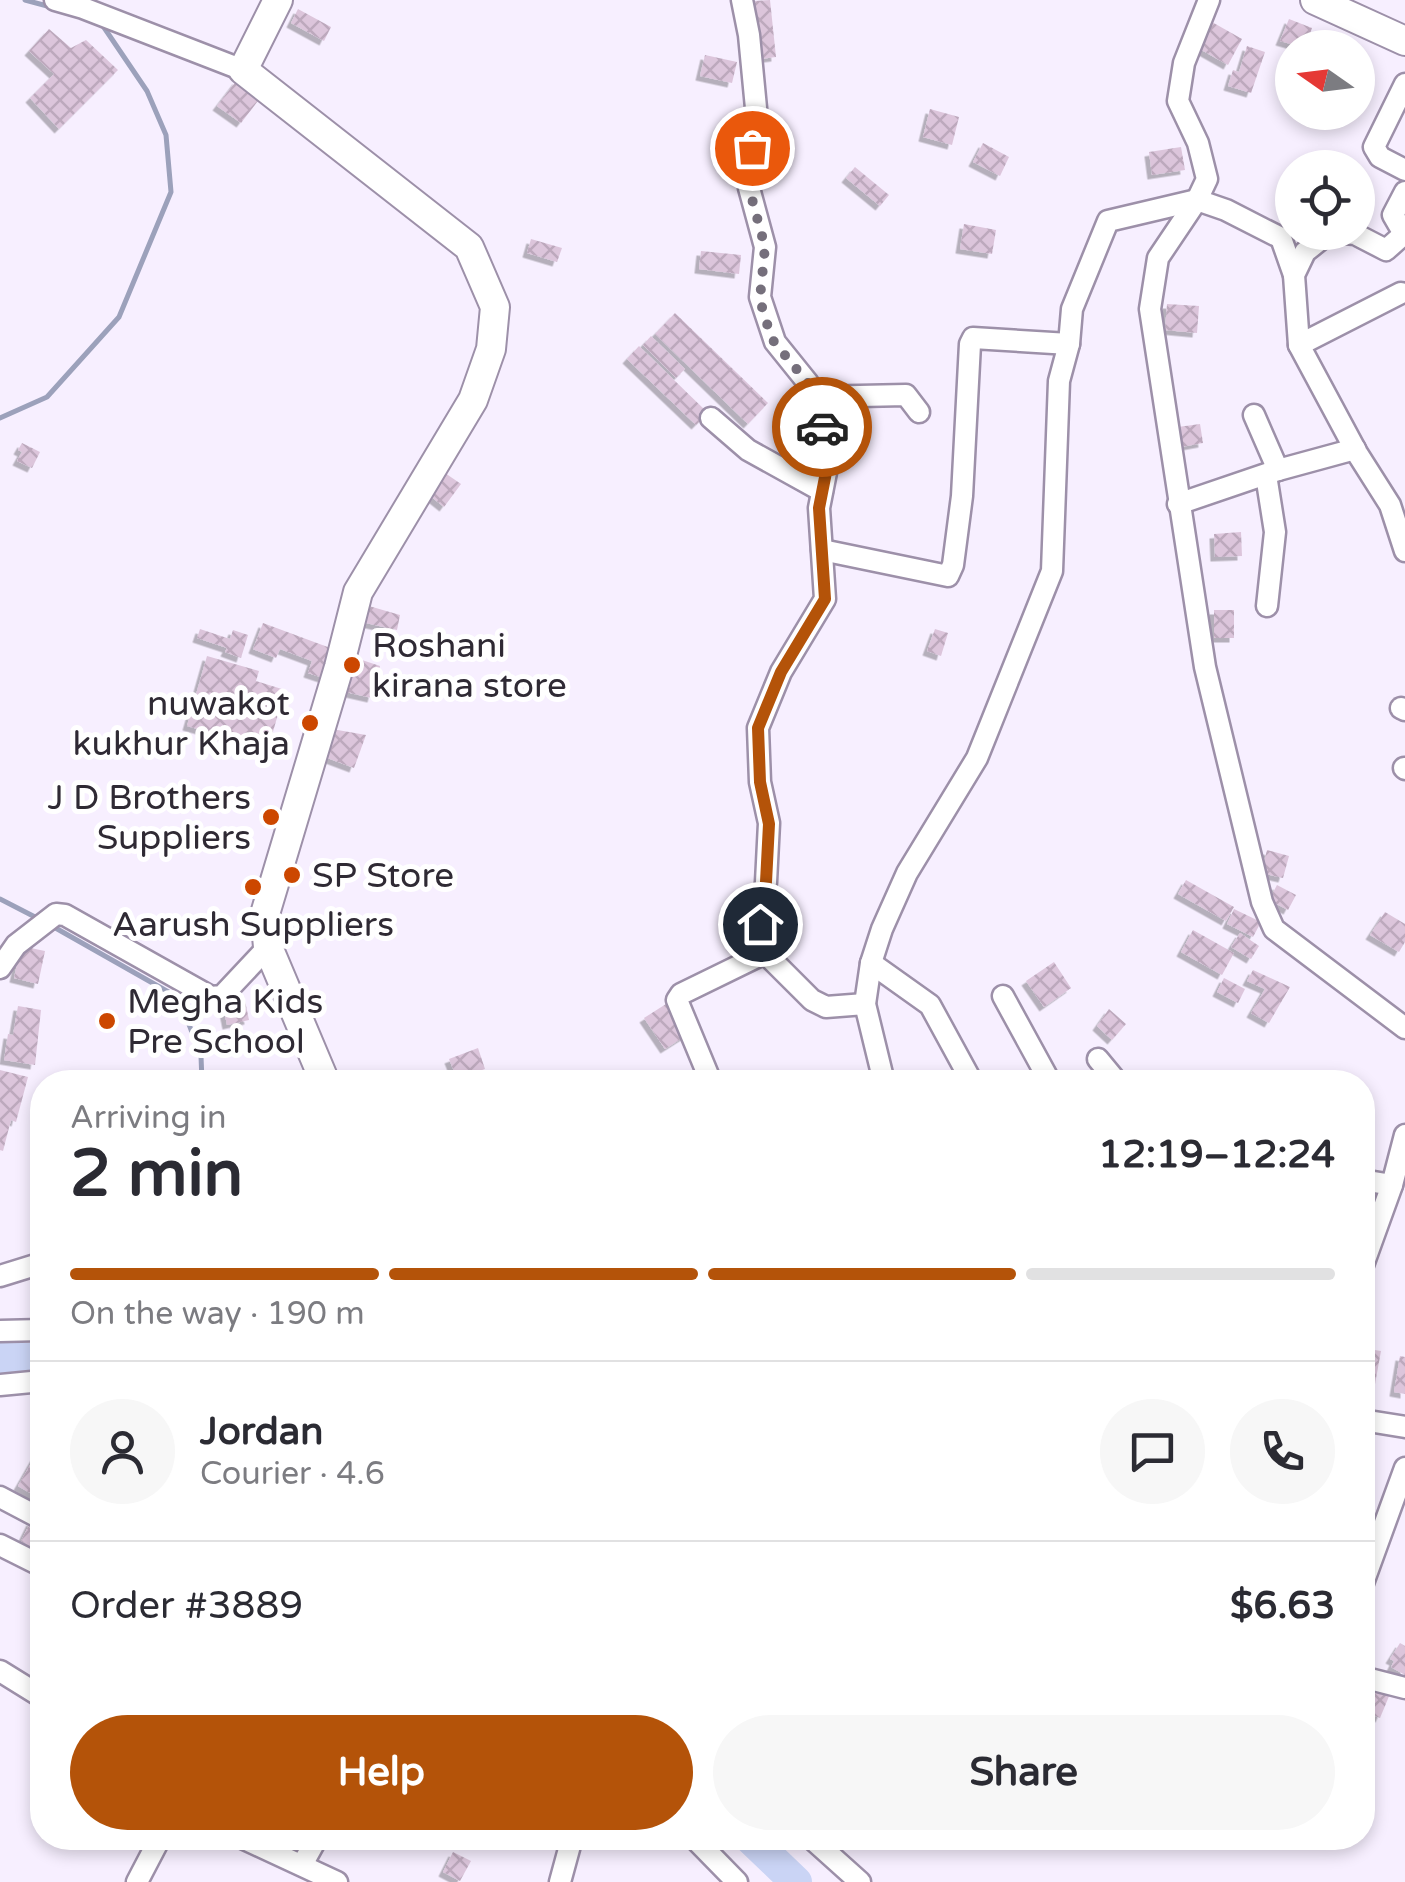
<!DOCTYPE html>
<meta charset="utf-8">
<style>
:root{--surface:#fff;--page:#f7f7f7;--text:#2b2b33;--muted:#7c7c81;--line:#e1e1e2;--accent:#b45309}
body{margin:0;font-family:"Varela Round",sans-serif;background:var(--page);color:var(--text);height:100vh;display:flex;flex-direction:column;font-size:38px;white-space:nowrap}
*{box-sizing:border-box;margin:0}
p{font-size:32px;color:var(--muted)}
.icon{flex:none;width:55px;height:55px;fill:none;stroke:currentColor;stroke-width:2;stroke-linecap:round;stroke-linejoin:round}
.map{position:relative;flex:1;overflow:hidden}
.drawer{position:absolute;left:30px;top:1070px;width:1345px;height:780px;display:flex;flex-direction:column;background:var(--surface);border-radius:40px;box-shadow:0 5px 15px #0003}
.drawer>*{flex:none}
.needle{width:65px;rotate:284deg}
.tools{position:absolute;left:1275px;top:30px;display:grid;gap:20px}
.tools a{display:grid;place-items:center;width:100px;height:100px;border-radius:50%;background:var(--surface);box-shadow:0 5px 15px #0003;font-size:50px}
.pin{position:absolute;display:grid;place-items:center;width:85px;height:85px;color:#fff;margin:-42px;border:5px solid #fff;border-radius:50%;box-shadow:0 2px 10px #0007}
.courier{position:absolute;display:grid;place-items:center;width:100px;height:100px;margin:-50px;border:8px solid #b45309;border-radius:50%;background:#fff;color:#222;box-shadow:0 2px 12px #0007}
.head em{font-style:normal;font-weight:700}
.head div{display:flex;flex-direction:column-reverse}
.head{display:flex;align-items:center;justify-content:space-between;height:170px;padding:0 40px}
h1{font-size:65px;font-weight:700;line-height:75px}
.bar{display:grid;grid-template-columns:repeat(4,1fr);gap:15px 10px;align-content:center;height:120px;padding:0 40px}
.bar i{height:12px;border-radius:8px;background:var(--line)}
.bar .current{background:var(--accent)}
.bar p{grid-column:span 4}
.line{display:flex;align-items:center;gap:25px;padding:0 40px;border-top:2px solid var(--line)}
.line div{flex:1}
.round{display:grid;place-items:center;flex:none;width:105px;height:105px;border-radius:52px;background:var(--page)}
.button{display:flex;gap:20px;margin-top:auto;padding:20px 40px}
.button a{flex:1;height:115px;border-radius:60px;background:var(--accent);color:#fff;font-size:40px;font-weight:700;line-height:115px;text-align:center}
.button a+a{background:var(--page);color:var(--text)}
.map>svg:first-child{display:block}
</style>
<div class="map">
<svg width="1405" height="1882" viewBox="0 0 1405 1882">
<defs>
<pattern id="building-cross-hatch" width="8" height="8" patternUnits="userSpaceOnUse" patternTransform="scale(2.5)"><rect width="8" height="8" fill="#dcc5db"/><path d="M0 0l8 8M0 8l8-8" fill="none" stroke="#bda9bd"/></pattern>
<filter id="shadow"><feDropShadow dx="-4.5" dy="4.5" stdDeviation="0" flood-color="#0004"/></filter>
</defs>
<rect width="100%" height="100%" fill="#f7efff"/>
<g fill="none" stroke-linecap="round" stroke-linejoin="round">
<!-- stream -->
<g stroke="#9ca1bb" stroke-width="5">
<polyline points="25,0 51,7"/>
<polyline points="0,418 47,397 119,317 171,192 166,135 147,91 103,26"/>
<polyline points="0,899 37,918"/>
<polyline points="52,926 179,998 201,1056 202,1082"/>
</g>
<!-- river -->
<g stroke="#cad4f5" stroke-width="32">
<polyline points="0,1359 42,1359"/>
<polyline points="750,1838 796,1882"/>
</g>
</g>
<!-- building -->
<g fill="url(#building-cross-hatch)" filter="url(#shadow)">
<polygon points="770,0 776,57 760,59 754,1"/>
<polygon points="298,9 331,27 324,41 291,23"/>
<polygon points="1289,19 1312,28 1305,48 1280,41"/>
<polygon points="1212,22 1242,39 1228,65 1198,48"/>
<polygon points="49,29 71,48 86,40 118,70 59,129 30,98 54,74 29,51"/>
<polygon points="1247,46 1265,52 1251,93 1228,86 1233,70 1239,72"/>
<polygon points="705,55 737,62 732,83 700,76"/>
<polygon points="237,80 261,97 241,123 217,106"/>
<polygon points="930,109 959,117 952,145 923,137"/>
<polygon points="983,143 1009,157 1000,176 973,162"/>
<polygon points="1181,147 1185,170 1152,175 1149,152"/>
<polygon points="855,167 889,195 880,206 846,178"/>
<polygon points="964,224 996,230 992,254 960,249"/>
<polygon points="531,239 562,248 557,262 527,253"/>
<polygon points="701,251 741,255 739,274 699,269"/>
<polygon points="1167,304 1199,306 1197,333 1165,330"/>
<polygon points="675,313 768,403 748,424 655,334"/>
<polygon points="651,336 685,369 676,378 643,345"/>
<polygon points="639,346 708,413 696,425 627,359"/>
<polygon points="800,394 822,440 809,446 787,401"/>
<polygon points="790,413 802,439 791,443 780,417"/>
<polygon points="1200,424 1203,443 1181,447 1178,427"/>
<polygon points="22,443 40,452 32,468 17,461 22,452 18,450"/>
<polygon points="445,473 461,484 444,507 429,495"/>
<polygon points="1241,532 1242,556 1215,557 1214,534"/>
<polygon points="369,606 400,615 397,630 366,623"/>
<rect x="1214" y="610" width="20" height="28"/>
<polygon points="263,623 333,649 323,678 308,673 312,661 280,649 276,658 253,649"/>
<polygon points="200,629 230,639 233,630 248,635 241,658 225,652 227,648 197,638"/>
<polygon points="935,629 948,633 941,656 927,651"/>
<polygon points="207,656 259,671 256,681 285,690 268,749 187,726"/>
<polygon points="350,656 380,666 372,698 341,691"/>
<polygon points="332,729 366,735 354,768 322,756"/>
<polygon points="1267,850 1289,856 1283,878 1261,873"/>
<polygon points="1186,880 1234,907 1226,921 1178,894"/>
<polygon points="1277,885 1296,895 1288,910 1269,900"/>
<polygon points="1234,909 1261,922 1253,937 1227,924"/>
<polygon points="1385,912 1405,924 1405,942 1399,952 1370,935"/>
<polygon points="1193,930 1234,953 1222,975 1181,952"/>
<polygon points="1240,933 1259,946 1251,959 1231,947"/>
<polygon points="21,946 45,951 38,984 14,978"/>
<polygon points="1054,962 1071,988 1044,1007 1026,981"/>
<polygon points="1253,970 1290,987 1269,1023 1251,1013 1265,989 1247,981"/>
<polygon points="1224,978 1245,989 1238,1003 1217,992"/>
<polygon points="244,996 249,1020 227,1025 222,1000"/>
<polygon points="666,1004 687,1035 665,1049 644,1018"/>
<polygon points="18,1006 41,1010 35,1065 4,1060 8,1034 13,1035"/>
<polygon points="1109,1009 1126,1024 1112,1040 1097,1026"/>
<polygon points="478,1048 485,1069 457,1079 449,1059"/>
<polygon points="0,1070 28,1077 16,1122 11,1120 3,1151 0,1150"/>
<polygon points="1362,1348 1381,1351 1373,1395 1362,1393"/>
<polygon points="1400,1356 1405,1357 1405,1394 1394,1392"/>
<polygon points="42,1444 42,1500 18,1486"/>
<polygon points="31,1521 42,1527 42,1553 21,1541"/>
<polygon points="1400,1643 1405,1646 1405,1675 1391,1667 1394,1661 1390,1659"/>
<polygon points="1376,1682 1392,1689 1380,1718 1364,1711"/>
<polygon points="453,1852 471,1861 460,1881 443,1872"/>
</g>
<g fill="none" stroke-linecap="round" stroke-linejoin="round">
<!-- street casing -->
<g stroke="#9d90a9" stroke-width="25">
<g id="street">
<polyline points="55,0 83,8 243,70"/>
<polyline points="742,0 749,35 756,108 749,188 765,247 760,297 775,342 808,383 830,452 819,508 825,599 781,672 758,728 760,782 769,823 766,882 760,924 765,953 812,1000 826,1007 865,1004"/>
<polyline points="1209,0 1184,63 1178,101 1198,143 1207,179 1197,200 1158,258 1150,309 1205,667 1262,902 1274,929 1405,1028"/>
<polyline points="1405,84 1374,147 1380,157 1405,170"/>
<polyline points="1330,232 1305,252 1294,275 1299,345 1357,453 1390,505 1405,551"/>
<polyline points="1333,232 1355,234 1386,250 1404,234 1393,215 1405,192"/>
<polyline points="1299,345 1401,293"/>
<polyline points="813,397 906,395 919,412"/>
<polyline points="1254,415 1278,470"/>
<polyline points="711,418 748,450 822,491"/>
<polyline points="1266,475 1275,532 1267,606"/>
<polyline points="1178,504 1278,470 1355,449"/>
<polyline points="822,550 948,576 953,565 962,496 970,344 973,338 1069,344"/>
<polyline points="1401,708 1405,710"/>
<polyline points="1404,768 1405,769"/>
<polyline points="871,963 930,1005 972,1082"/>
<polyline points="0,968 16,945 56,914 65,915 211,997 222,996 268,947"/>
<polyline points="1003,996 1050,1082"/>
<polyline points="1098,1059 1117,1082"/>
<polyline points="711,1082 677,1000 681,994 765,953"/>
<polyline points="884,1082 865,1004 871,963 882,929 907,873 977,758 1052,571 1059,381 1069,344 1072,309 1108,221 1197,200 1226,210 1281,238 1294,275"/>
<polyline points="1362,1180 1392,1185"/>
<polyline points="1362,1268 1392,1185 1405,1135"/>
<polyline points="0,1276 42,1263"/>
<polyline points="0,1331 42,1330"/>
<polyline points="0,1385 42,1381"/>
<polyline points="1362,1420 1405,1427"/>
<polyline points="0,1497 42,1519"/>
<polyline points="0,1545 42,1566"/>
<polyline points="1362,1586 1405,1468"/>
<polyline points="0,1671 42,1697"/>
<polyline points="1362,1677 1405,1688"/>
<polyline points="242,1838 337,1882"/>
<polyline points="694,1838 737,1882"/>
<polyline points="811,1838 860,1882"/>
<polyline points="302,1865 317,1838"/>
<polyline points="137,1882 160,1838"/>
<polyline points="560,1882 572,1838"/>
</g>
</g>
<!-- secondary casing -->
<g stroke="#9d90a9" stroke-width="32">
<g id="secondary">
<polyline points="278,0 243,70 469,247 495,307 491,349 473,400 358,592 339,667 265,914 268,947 325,1082"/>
<polyline points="1315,0 1405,41"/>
</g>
</g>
<!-- street -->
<use href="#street" stroke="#fff" stroke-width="20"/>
<!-- secondary -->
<use href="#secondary" stroke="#fff" stroke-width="28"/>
</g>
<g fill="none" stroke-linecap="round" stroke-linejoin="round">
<!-- done -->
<polyline stroke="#756f7b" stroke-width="10" stroke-dasharray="0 18" points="752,148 749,188 765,247 760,298 764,316 774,342 808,383 822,427"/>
<!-- route -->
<polyline stroke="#b45309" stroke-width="12" points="760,924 766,882 769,824 760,782 758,728 781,672 825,599 819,508 830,452 822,427"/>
</g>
<!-- markers -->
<g fill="#cc4700" stroke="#fff" stroke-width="4">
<circle cx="352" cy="665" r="10"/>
<circle cx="310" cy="723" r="10"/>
<circle cx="271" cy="817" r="10"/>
<circle cx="292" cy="875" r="10"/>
<circle cx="253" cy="887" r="10"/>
<circle cx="107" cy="1021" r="10"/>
</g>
<g text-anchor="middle" stroke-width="10" stroke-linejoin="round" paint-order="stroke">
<!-- poi labels -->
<g font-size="35" fill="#2f2a34" stroke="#fff" text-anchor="start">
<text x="372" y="657">Roshani<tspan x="372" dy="40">kirana store</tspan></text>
<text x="290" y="715" text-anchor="end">nuwakot<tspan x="290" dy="40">kukhur Khaja</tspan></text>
<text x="251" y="809" text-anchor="end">J D Brothers<tspan x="251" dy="40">Suppliers</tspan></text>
<text x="312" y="887">SP Store</text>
<text x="253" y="936" text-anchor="middle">Aarush Suppliers</text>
<text x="127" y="1013">Megha Kids<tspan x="127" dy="40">Pre School</tspan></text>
</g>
</g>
</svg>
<div class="tools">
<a><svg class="needle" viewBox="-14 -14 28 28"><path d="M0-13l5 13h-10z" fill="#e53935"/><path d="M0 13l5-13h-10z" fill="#7c7c81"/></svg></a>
<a><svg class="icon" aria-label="locate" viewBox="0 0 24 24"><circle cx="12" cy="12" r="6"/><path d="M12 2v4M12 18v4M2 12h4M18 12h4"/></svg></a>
</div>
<div class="pin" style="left:752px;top:148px;background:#ea580c"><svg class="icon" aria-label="bag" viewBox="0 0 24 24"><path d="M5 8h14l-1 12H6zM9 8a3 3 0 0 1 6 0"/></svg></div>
<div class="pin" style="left:760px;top:924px;background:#1f2937"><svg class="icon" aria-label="home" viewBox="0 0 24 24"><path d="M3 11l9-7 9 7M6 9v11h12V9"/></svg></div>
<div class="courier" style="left:822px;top:427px"><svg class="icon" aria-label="car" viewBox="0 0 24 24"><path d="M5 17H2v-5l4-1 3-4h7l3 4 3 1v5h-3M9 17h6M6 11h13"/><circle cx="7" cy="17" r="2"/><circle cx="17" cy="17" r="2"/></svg></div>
<section class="drawer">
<div class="head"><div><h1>2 min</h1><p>Arriving in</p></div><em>12:19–12:24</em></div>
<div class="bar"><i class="current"></i><i class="current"></i><i class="current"></i><i></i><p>On the way · 190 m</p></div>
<div class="line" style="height:180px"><a class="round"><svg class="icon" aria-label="person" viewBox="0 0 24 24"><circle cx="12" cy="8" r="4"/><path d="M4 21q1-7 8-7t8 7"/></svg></a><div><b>Jordan</b><p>Courier · 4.6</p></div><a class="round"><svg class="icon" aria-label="chat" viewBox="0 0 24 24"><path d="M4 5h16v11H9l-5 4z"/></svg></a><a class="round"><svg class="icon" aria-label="phone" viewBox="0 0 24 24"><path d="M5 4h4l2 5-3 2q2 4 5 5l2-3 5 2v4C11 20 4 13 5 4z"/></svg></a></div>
<div class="line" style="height:130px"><div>Order #3889</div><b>$6.63</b></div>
<div class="button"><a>Help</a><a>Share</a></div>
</section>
</div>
